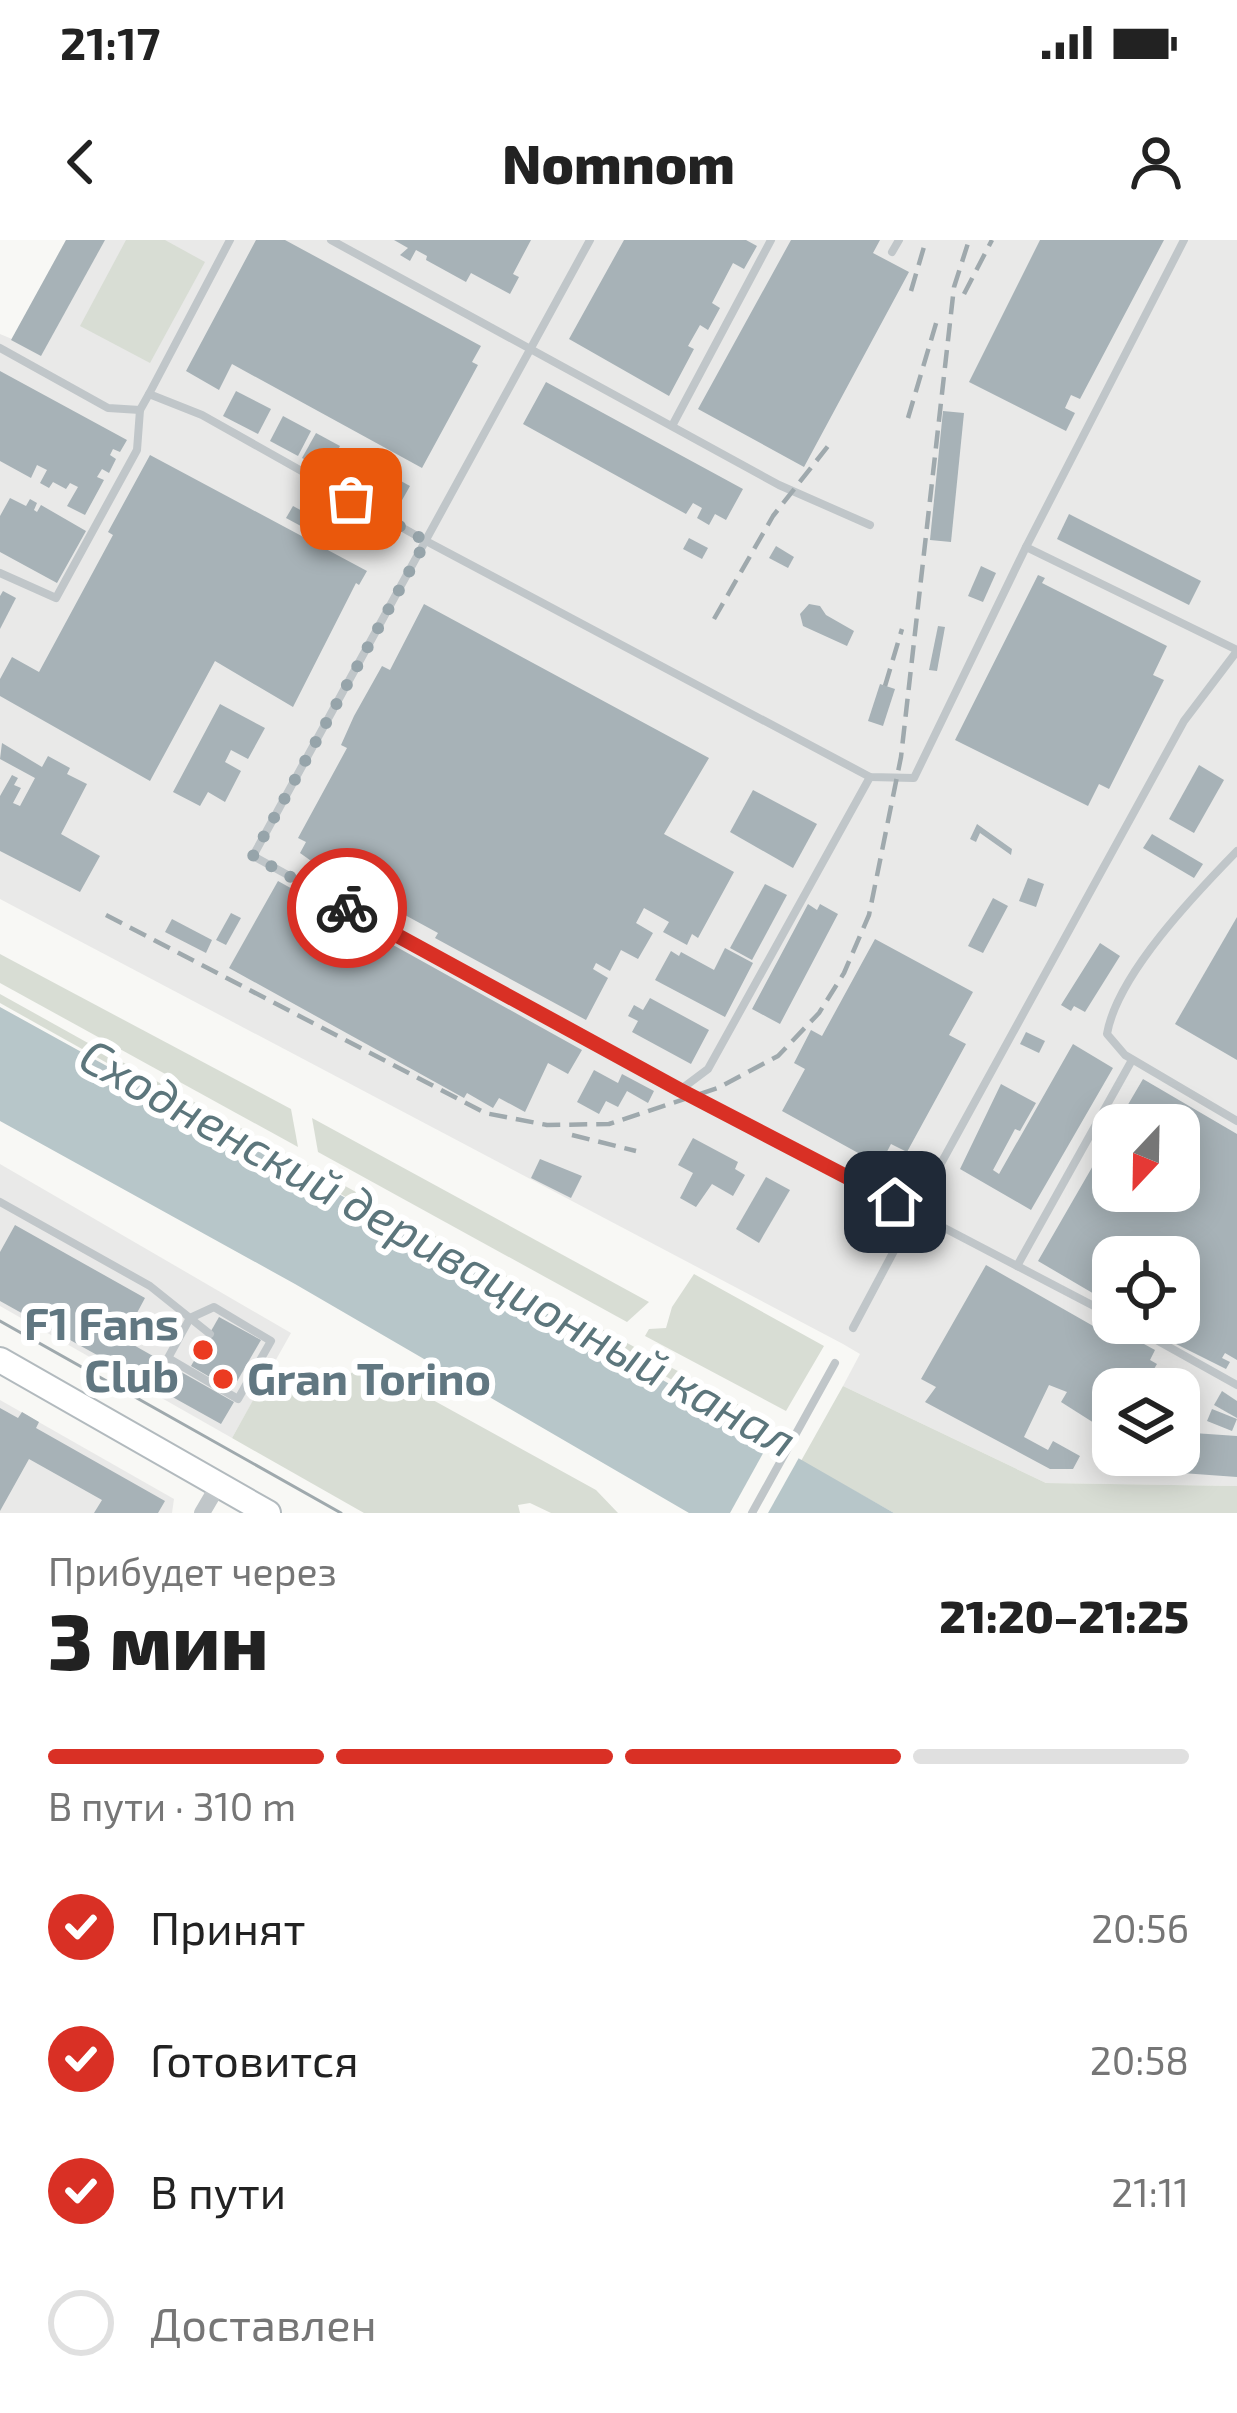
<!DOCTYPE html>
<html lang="ru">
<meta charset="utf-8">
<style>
:root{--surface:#fff;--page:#f6f6f6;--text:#222;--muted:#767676;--line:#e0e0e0;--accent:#d93025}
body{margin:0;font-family:"Exo 2",sans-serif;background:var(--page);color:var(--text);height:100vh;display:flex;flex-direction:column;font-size:45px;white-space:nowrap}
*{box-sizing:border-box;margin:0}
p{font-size:39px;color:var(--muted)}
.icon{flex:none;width:66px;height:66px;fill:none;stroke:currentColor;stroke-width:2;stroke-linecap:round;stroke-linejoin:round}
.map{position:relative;height:1273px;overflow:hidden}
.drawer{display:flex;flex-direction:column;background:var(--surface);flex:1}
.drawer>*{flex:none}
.needle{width:78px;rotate:202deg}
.fabs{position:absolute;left:1092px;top:864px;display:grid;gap:24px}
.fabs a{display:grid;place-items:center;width:108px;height:108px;border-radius:24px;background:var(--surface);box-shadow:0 6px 30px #0003;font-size:60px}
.pin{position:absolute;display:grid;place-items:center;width:102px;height:102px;color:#fff;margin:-51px;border-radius:24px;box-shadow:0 6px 18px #0006}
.courier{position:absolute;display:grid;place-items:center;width:120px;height:120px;margin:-60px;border:9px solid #d93025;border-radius:50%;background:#fff;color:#222;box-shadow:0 3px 15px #0007}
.headline em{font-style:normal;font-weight:800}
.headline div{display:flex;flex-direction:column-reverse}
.headline{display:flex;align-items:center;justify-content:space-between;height:204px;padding:0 48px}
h1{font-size:78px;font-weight:800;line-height:90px}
.bar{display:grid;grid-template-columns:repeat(4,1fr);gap:18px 12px;align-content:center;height:144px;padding:0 48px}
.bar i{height:15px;border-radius:9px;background:var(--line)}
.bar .current{background:var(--accent)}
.bar p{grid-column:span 4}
ol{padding:0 48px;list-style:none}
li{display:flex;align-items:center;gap:36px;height:132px}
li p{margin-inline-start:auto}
li .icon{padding:12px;border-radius:50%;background:var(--accent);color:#fff;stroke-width:4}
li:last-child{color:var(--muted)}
li i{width:66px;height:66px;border:6px solid var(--line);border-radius:50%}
.status{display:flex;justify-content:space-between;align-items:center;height:84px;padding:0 60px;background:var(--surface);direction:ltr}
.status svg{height:33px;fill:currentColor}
header{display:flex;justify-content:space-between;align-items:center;height:156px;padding:0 48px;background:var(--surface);font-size:54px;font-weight:800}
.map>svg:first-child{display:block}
</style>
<div class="status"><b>21:17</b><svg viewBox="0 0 49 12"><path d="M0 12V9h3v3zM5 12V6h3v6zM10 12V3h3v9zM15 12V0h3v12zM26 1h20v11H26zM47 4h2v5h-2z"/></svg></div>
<header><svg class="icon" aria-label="back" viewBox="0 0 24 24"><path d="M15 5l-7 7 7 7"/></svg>Nomnom<svg class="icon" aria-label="person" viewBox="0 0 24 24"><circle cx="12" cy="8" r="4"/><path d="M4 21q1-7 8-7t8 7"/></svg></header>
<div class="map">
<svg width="1237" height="1273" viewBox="0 0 1237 1273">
<rect width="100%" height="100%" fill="#f8f8f5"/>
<!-- built -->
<g fill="#e9e9e8" fill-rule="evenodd">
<path d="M66,0H1237V1246L1046,1243L843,1146L860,1114L843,1104L0,659V94L12,99ZM1113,885H1179V951H1113ZM1113,1017H1179V1083H1113ZM1113,1149H1179V1215H1113Z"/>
<polygon points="0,924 291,1093 232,1198 0,1066"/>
<polygon points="0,1160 174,1259 172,1273 0,1273"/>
</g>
<!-- green -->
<g fill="#d8ddd4">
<polygon points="126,0 165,0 205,22 150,123 80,86"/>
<polygon points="0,714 291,869 298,907 0,743"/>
<polygon points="0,754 771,1183 765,1192 0,763"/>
<polygon points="312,878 649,1062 627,1082 318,912"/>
<polygon points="694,1034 824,1106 786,1171 645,1096 649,1089 666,1088 672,1067"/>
<polygon points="354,1131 393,1138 596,1250 618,1273 551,1273 530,1263 518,1265 520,1273 364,1273 232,1198 263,1142 334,1146"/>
<polygon points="843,1146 1046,1243 1237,1246 1237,1273 894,1273 801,1221"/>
</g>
<!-- water -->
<polygon fill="#b7c6c9" points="0,767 344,957 894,1273 689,1273 295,1044 0,881"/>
<!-- pier -->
<polygon fill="#f8f8f5" points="772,1197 801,1214 768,1273 730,1273"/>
<!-- building -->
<g fill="#a7b2b7">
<polygon points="66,0 105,0 41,116 11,100"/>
<polygon points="256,0 285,0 481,106 472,122 478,125 422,228 232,124 219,150 186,131"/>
<polygon points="394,0 531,0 513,34 519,37 510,54 471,33 466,42 426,20 427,16 416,10 410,21 400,15 408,8"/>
<polygon points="624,0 746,0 757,6 744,29 733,23 712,63 720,68 708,90 700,85 688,106 694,109 669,156 569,99"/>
<polygon points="791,0 880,0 873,13 909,32 804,227 698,169"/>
<polygon points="1040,0 1164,0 1080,159 1071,155 1065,168 1075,173 1066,191 969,142"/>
<polygon points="0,131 127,200 120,212 113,209 110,215 116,219 109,233 102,229 97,237 104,240 85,275 67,266 78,247 70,243 66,249 53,242 49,248 40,243 47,230 37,225 31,238 0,221"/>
<polygon points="546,142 743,249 726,280 715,274 709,285 697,278 702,268 693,263 686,274 523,184"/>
<polygon points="236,151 271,169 258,194 223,176"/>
<polygon points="943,171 964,173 951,302 930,300"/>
<polygon points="283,176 311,191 298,216 270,201"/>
<polygon points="316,193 340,206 326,231 302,218"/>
<polygon points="350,213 380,229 366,253 337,237"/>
<polygon points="150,215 367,331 359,345 356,343 293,467 215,421 150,541 0,456 0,439 12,417 39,432 113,295 108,292"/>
<polygon points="388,234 410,246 397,269 375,257"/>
<polygon points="10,258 26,266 30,259 37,263 34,270 37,272 41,265 86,291 57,343 0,312 0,276"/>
<polygon points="293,266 330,286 323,298 286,278"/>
<polygon points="1069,274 1201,341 1189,365 1057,299"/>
<polygon points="689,298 708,308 702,319 683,309"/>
<polygon points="776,306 794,317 788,328 769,318"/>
<polygon points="981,326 996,333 983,362 968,356"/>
<polygon points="1038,335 1045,338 1042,343 1167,406 1153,435 1164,440 1109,549 1099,544 1088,566 955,500"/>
<polygon points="3,351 16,358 0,389 0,356"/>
<polygon points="424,364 709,518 664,594 734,632 698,698 692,694 687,705 663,692 669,682 644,668 636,683 653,693 638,719 621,710 610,731 596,723 593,729 608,738 586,780 435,698 438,693 337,638 344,624 338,621 331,635 300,613 306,602 298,598 347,508 341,505 354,476 382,426 390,430"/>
<polygon points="809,364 820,366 826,375 854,391 847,406 803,386 800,374"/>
<polygon points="938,386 945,387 937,431 929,430"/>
<polygon points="880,444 895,449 883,486 868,481"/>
<polygon points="220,464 265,488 248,519 231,510 225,522 241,531 225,562 208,552 200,566 173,552"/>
<polygon points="2,503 42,527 48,516 70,528 67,534 87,544 61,594 100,616 80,652 0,611 0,556 12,535 18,538 14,545 21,548 13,563 20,566 35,538 0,519"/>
<polygon points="1199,525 1224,540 1194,593 1169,579"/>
<polygon points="753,550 817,584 793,628 730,592"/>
<polygon points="977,584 1012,609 1011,615 980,593 976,602 970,599"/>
<polygon points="1152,594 1203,624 1194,638 1143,608"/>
<polygon points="1028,638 1044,644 1036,667 1019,661"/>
<polygon points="278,641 582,810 568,834 548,823 525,872 499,858 493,868 467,853 464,858 229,728"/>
<polygon points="765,644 787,655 752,720 730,708"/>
<polygon points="993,658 1008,666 983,713 968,706"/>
<polygon points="808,664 817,670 820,664 838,674 780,784 752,769"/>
<polygon points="231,673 241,678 226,705 216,700"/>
<polygon points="1237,677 1237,820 1175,784"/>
<polygon points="172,679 212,700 206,713 165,692"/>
<polygon points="875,699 973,752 949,795 966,804 907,912 891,904 880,925 782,871 805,829 794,823 811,790 822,796"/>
<polygon points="1100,703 1120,716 1085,772 1074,766 1071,771 1061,765"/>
<polygon points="725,708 753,723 725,777 655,740 671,711 679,716 681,712 714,730"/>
<polygon points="650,758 709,790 691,824 632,792 638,781 628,776 634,765 643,770"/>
<polygon points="1026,792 1045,801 1039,813 1020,804"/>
<polygon points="1073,804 1113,828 1031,970 960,929 1001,844 1036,863 1020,891 1015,889 993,930 999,934"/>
<polygon points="594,830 618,843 622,834 654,851 648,863 627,851 618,867 606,861 599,874 577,862"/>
<polygon points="1143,839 1237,894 1237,1120 1225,1113 1222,1118 1230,1122 1226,1129 1162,1097 1144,1083 1179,1083 1179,1017 1113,1017 1113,1065 1038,1021 1113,891 1113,951 1179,951 1179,885 1116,885"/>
<polygon points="693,898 738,922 735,929 745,935 733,956 712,944 696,967 680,958 693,933 678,925"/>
<polygon points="540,919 582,936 571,958 531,938"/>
<polygon points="766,937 790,950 759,1003 736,989"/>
<polygon points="15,985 145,1058 123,1099 234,1162 221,1184 0,1061 0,1012"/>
<polygon points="986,1025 1102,1091 1113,1071 1113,1083 1127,1083 1122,1092 1155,1110 1150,1120 1157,1124 1142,1149 1113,1149 1113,1195 1061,1162 1067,1152 1049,1145 1024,1197 1048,1210 1053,1201 1080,1216 1073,1229 1050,1229 925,1162 936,1147 921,1139"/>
<polygon points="219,1077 261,1100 232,1150 191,1126"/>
<polygon points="1222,1151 1237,1161 1237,1178 1214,1165"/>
<polygon points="0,1168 18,1178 22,1172 39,1182 36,1188 165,1261 158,1273 94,1273 102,1260 29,1219 0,1271"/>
<polygon points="1212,1169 1237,1179 1232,1191 1207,1181"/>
<polygon points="1179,1192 1237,1196 1237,1237 1168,1232 1170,1215 1179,1215"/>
</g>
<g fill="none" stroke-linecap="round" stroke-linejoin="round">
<!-- secondary casing -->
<g stroke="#b2babe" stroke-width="28">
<polyline id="secondary" points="0,1120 268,1273"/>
</g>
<!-- lane -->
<g stroke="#c0c6c9" stroke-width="8">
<polyline points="230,0 149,154 202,175 426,301 870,537 914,538 1026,307 1184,0"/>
<polyline points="331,0 779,245 870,285"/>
<polyline points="590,0 253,616 692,857 895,962"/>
<polyline points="892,12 899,0"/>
<polyline points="0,108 108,168 140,170 149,154"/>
<polyline points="672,186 771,0"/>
<polyline points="1026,307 1237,410"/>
<polyline points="0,333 56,358 137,210 140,170"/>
<path d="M1237,611C1195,654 1117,735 1107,794L1125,815L1237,881"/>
<polyline points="680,850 708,829 870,537"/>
<polyline points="922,958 1184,481 1237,411"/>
<polyline points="0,962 150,1046 210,1094"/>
<polyline points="931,981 1113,1076"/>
<polyline points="1017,1026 1132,820"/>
<polygon points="214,1067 271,1101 238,1159 168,1118 190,1078"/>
<polyline points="1126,1083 1237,1145"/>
<polyline points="853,1088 903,994"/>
<polyline points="752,1273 835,1123"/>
</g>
<!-- street -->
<polyline stroke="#c0c6c9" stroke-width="16" points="202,1273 219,1244"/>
<!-- secondary -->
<use href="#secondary" stroke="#fff" stroke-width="24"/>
<!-- tram -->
<polyline stroke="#9fa9ad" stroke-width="3" points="0,1081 341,1273"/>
<!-- rail -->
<g stroke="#9fa9ad" stroke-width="4.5" stroke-dasharray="18 9" stroke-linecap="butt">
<polyline points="911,51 926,0"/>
<polyline points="964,54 992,0"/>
<polyline points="908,178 937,80"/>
<polyline points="714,379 773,276 832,201"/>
<polyline points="885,446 902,389"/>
<polyline points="106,675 485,873 547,885 609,884 718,848 778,816 819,773 844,733 869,675 901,517 954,47 969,0"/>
<polyline points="572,895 636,911"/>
</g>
<!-- lane-bridge -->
<polyline stroke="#c0c6c9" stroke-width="8" points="903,994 922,958"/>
</g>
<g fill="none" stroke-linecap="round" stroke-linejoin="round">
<!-- done -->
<polyline stroke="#96a4aa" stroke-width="12" stroke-dasharray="0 21.6" points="347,668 253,616 426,301 351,259"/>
<!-- route -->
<polyline stroke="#d93025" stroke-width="15" points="347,668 680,850 895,962"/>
</g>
<!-- markers -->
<g fill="#eb3b21" stroke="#fff" stroke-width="4.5">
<circle cx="203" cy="1110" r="12"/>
<circle cx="223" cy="1139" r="12"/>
</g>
<g text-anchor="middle" stroke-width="12" stroke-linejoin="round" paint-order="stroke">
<!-- poi labels -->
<g font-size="45" font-weight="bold" fill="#617781" stroke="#fff" text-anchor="end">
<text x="179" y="1100">F1 Fans<tspan x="179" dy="52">Club</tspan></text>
<text x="247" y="1155" text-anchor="start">Gran Torino</text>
</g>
<!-- water labels -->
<g font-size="48" font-style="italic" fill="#5c767c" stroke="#fff">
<text transform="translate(438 1008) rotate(29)" y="17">Сходненский деривационный канал</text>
</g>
</g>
</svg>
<div class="fabs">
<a><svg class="needle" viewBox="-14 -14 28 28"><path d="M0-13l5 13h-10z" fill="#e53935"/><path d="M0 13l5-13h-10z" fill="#767676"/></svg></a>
<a><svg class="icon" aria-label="locate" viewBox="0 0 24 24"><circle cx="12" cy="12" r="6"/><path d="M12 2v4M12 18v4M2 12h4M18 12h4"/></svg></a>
<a><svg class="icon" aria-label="layers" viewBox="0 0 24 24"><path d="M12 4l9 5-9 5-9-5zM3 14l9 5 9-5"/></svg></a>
</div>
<div class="pin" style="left:351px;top:259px;background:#ea580c"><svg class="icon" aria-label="bag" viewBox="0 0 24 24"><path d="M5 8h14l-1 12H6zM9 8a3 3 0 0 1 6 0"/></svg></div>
<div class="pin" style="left:895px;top:962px;background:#1f2937"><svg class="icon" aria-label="home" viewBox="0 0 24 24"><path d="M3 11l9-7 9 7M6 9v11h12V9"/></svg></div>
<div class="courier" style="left:347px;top:668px"><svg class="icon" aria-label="bike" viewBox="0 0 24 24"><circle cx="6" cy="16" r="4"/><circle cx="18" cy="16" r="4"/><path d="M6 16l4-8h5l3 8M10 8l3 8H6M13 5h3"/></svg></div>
</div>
<section class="drawer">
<div class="headline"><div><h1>3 мин</h1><p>Прибудет через</p></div><em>21:20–21:25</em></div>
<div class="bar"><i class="current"></i><i class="current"></i><i class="current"></i><i></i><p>В пути · 310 m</p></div>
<ol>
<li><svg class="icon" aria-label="check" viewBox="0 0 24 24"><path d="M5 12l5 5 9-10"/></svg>Принят<p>20:56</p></li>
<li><svg class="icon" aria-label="check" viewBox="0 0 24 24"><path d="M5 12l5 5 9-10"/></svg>Готовится<p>20:58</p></li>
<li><svg class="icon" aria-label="check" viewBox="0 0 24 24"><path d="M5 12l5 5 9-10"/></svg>В пути<p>21:11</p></li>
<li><i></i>Доставлен</li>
</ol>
</section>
